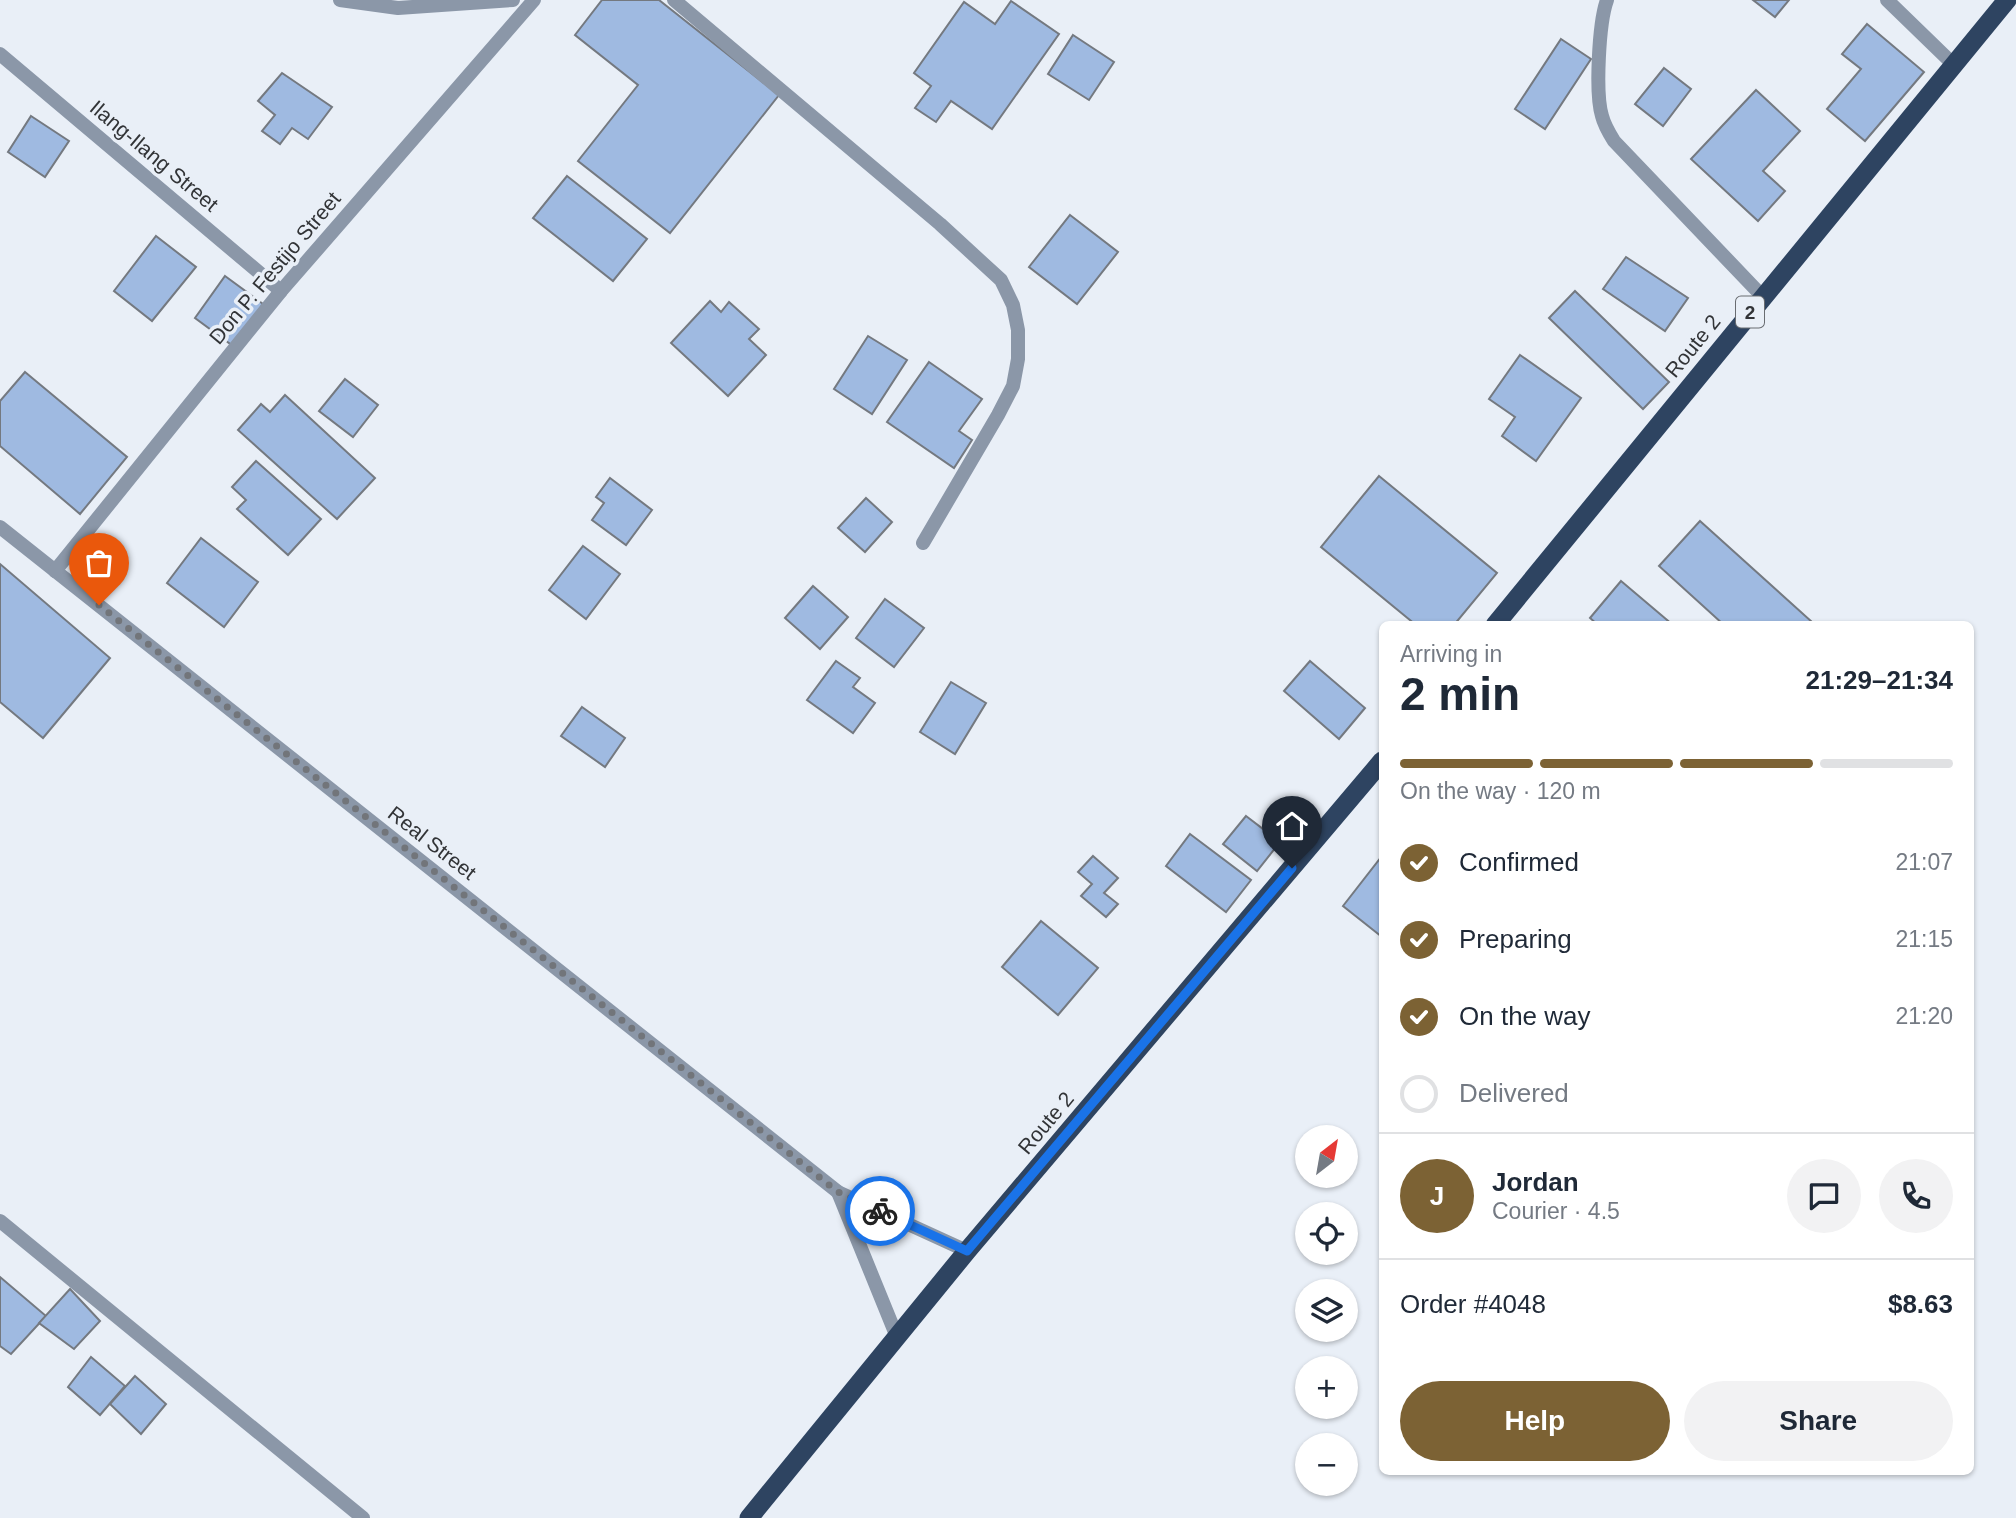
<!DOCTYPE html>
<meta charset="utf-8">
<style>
:root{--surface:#fff;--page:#f2f2f3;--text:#1f2937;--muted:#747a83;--line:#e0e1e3;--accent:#7c6234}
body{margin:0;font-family:Arial,sans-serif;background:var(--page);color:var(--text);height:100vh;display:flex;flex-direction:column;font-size:26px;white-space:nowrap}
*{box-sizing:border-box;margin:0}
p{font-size:23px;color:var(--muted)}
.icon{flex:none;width:38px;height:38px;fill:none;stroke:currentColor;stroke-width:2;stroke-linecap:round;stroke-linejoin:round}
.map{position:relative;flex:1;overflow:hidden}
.panel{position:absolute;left:1379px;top:621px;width:595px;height:854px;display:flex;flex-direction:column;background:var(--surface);border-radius:10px;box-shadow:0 2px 5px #0004}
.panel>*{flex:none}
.needle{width:46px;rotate:31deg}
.fabs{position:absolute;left:1295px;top:1125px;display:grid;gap:14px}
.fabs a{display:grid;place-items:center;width:63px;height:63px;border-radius:50%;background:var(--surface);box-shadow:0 2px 5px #0004;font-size:35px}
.pin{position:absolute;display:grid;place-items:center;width:60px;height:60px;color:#fff;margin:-72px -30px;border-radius:50% 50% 50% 0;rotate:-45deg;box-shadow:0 0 7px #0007}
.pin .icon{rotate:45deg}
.courier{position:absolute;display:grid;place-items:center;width:70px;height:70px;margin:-35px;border:5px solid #1a73e8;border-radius:50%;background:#fff;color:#222;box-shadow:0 2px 9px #0007}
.summary em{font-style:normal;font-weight:700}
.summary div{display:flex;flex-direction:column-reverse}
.summary{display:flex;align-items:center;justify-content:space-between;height:119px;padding:0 21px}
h1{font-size:46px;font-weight:700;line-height:52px}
.bar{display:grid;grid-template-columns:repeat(4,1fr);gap:10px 7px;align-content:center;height:84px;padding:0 21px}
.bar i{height:9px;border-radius:5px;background:var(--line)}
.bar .selected{background:var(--accent)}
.bar p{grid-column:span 4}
.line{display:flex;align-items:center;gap:18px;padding:0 21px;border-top:2px solid var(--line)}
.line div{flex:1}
.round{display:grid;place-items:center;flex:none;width:74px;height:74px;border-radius:37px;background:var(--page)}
ol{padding:0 21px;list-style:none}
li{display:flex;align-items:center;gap:21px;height:77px}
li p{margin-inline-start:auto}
li .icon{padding:7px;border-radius:50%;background:var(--accent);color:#fff;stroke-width:4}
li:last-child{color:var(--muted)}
li i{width:38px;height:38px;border:4px solid var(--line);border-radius:50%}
.cta{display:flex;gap:14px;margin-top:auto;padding:14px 21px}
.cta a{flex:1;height:80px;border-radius:42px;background:var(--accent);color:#fff;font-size:28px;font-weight:700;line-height:80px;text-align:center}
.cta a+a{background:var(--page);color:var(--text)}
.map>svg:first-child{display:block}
</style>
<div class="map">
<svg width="2016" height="1518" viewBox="0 0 2016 1518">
<rect width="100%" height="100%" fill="#e9eff7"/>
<!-- building -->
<g fill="#9fbae1" stroke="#747980" stroke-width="2">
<polygon points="602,0 659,0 779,95 670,233 578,161 638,85 575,35"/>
<polygon points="1753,0 1789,0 1775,17"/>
<polygon points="1011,1 1059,34 992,129 951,101 936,122 915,108 931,86 914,73 964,2 995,24"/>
<polygon points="1867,24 1924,72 1865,141 1827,109 1861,69 1842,54"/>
<polygon points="1073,35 1114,62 1089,100 1048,74"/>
<polygon points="1561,39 1591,59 1545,129 1515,109"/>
<polygon points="1664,68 1691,89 1663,126 1635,104"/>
<polygon points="282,73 332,107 308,139 292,128 280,144 262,131 275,115 258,101"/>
<polygon points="1756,90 1800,131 1763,171 1785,191 1758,221 1691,159"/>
<polygon points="31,116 69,141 45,177 8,152"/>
<polygon points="567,176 647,239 613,281 533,218"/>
<polygon points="1070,215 1118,252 1077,304 1029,267"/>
<polygon points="156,236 196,267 152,321 114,291"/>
<polygon points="1626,257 1688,298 1665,331 1603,289"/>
<polygon points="225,276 263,304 233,346 195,318"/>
<polygon points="1575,291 1669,382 1643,409 1549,318"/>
<polygon points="710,301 721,312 729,302 759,329 749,339 766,355 728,396 671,343"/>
<polygon points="868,336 907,360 872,414 834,389"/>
<polygon points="1520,355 1581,398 1536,461 1502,436 1515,417 1489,399"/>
<polygon points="929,362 982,399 959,431 972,440 954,468 887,422"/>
<polygon points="25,372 127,457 80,514 0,446 0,401"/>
<polygon points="345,379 378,405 353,437 319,411"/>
<polygon points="285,395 375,478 337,519 238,430 261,404 270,412"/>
<polygon points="256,461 321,519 288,555 237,509 246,500 232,487"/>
<polygon points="1379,476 1497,573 1454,625 1416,625 1321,547"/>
<polygon points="610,478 652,510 626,545 592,520 604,503 596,497"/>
<polygon points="866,498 892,522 865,552 838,528"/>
<polygon points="1700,521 1812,622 1809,625 1724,625 1659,566"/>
<polygon points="201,538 258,582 224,627 167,583"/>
<polygon points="583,546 620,574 586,619 549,590"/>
<polygon points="0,564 110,658 43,738 0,702"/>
<polygon points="1621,581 1673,625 1598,625 1590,618"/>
<polygon points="813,586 848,617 820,649 785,618"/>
<polygon points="885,599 924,628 894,667 856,638"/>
<polygon points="836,661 860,678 853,687 875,703 853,733 807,700"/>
<polygon points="1310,661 1365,708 1339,739 1284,691"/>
<polygon points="951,682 986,703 955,754 920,732"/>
<polygon points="582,707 625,738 605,767 561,736"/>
<polygon points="1246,816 1280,842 1257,871 1223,844"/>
<polygon points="1190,834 1251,880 1226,912 1166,866"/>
<polygon points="1093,856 1118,878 1104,893 1118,904 1106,917 1081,896 1092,884 1078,872"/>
<polygon points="1382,856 1382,937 1343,906"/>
<polygon points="1041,921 1098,968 1058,1015 1002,967"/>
<polygon points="0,1277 46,1316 11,1354 0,1346"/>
<polygon points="70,1289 100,1321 74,1349 39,1323"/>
<polygon points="91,1357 125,1386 100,1415 68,1387"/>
<polygon points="135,1376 166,1404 141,1434 110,1404"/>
</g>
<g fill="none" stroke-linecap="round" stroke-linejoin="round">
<!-- minor -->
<g stroke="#8b97a8" stroke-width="14">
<polyline points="340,0 398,8 513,0"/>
<polyline points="674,0 940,224 1001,280 1013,305 1018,330 1018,359 1013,386 998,415 923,543"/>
<path d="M1607,0C1599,22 1595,93 1602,116C1604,124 1609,133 1614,141L1763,297"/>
<polyline points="1887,0 1953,64"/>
<polyline points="0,54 281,291"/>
<polyline points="0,527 838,1192 967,1251"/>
<polyline points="55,571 281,291 534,0"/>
<polyline points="838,1192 897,1337"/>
<polyline points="0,1221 363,1518"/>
</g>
<!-- trunk -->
<g stroke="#2e4461" stroke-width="19">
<polyline points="1495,625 2007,0"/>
<polyline points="749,1518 967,1251 1382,761"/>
</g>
</g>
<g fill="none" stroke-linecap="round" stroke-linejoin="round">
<!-- done -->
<polyline stroke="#72757a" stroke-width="7" stroke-dasharray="0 12.6" points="99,605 838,1192 880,1211"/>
<!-- route -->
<polyline stroke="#1a73e8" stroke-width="9" points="880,1211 967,1251 1292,868"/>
</g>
<g text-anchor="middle" stroke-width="7" stroke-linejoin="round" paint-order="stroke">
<!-- shield labels -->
<rect fill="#e9eff7" stroke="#696c71" stroke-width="2" x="1736" y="296.5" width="28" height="31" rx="5"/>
<g font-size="19" font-weight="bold" fill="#323437">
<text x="1750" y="319">2</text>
</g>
<!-- street labels -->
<g font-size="21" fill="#323437" stroke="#e9eff7">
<text transform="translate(154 156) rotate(40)" y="7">Ilang-Ilang Street</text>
<text transform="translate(275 268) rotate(-50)" y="7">Don P. Festijo Street</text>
<text transform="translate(1693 346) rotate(-51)" y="7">Route 2</text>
<text transform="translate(432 843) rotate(38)" y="7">Real Street</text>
<text transform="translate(1046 1123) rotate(-50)" y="7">Route 2</text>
</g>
</g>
</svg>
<div class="fabs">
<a><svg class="needle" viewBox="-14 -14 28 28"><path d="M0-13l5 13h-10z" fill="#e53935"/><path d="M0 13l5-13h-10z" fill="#747a83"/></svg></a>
<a><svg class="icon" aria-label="locate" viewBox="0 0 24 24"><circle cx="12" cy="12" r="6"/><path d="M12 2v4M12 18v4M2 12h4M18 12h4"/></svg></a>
<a><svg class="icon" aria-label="layers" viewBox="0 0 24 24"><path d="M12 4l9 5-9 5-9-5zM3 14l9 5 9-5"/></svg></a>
<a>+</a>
<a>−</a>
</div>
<div class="pin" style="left:99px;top:605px;background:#ea580c"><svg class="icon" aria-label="bag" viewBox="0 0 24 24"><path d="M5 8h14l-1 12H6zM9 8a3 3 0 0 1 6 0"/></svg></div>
<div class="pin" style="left:1292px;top:868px;background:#1f2937"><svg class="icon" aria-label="home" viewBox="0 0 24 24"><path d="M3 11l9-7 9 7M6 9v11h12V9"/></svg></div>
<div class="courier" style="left:880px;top:1211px"><svg class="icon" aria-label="bike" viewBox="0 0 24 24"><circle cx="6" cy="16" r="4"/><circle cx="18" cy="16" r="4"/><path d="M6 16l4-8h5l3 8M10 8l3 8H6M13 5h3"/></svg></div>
<section class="panel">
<div class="summary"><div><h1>2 min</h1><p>Arriving in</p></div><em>21:29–21:34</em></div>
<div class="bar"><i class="selected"></i><i class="selected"></i><i class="selected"></i><i></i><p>On the way · 120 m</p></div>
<ol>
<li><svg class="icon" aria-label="check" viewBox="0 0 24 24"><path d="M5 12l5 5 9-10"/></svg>Confirmed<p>21:07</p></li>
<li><svg class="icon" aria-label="check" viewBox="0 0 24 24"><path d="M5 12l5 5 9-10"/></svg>Preparing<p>21:15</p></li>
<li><svg class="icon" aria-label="check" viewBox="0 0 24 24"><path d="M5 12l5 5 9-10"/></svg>On the way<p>21:20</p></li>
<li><i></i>Delivered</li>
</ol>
<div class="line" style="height:126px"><b class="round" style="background:var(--accent);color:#fff">J</b><div><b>Jordan</b><p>Courier · 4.5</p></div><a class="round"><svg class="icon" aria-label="chat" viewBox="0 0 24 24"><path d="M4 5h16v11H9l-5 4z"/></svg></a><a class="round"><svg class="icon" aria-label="phone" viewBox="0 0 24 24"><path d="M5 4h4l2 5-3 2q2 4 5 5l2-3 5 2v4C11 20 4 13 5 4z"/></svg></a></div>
<div class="line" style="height:91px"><div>Order #4048</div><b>$8.63</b></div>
<div class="cta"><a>Help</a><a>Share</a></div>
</section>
</div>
